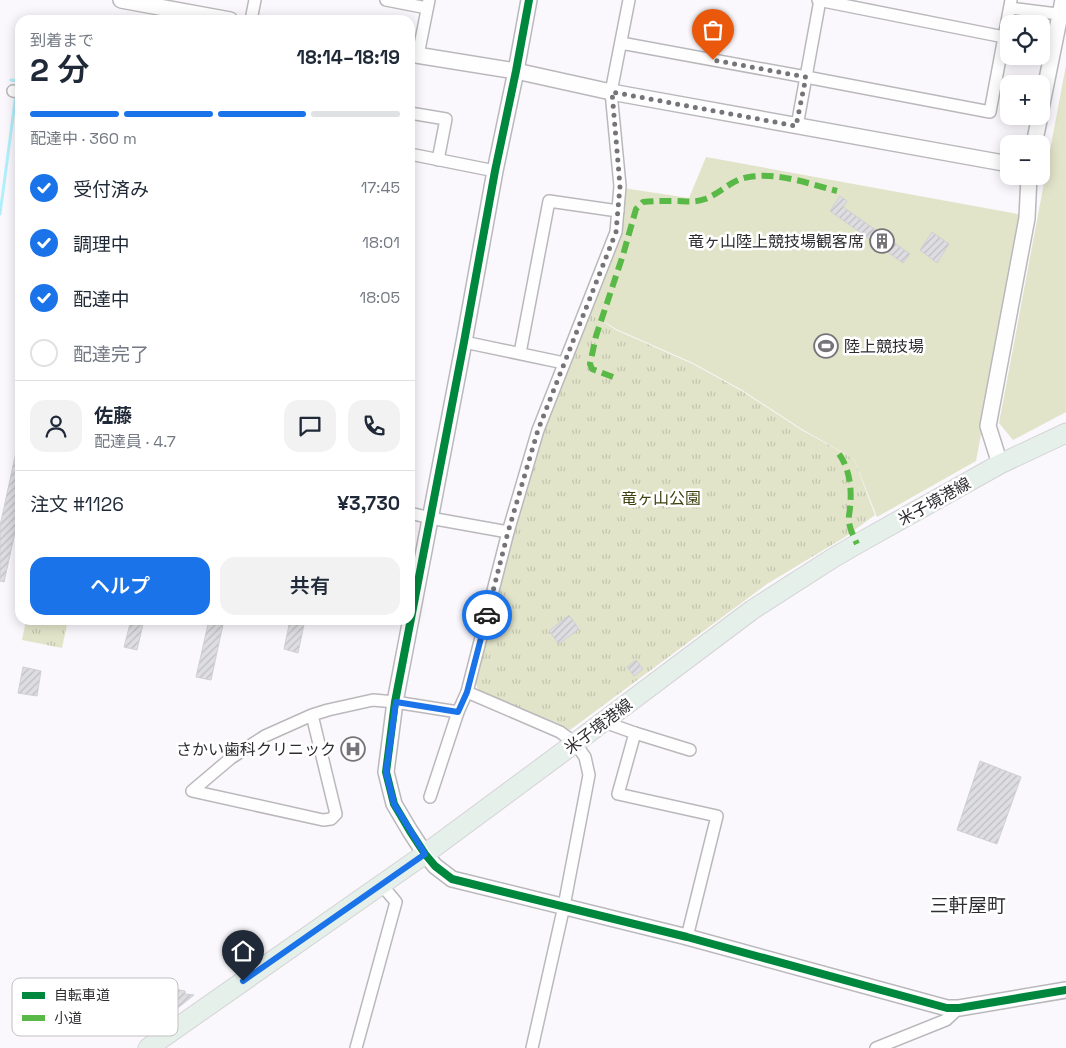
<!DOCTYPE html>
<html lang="ja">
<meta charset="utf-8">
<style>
:root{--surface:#fff;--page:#f2f2f3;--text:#1f2937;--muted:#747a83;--line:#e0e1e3;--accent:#1a73e8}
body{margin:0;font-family:"Space Grotesk","Noto Sans JP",sans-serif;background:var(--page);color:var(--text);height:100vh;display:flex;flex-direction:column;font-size:19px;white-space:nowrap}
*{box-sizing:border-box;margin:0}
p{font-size:16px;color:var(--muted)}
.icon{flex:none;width:28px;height:28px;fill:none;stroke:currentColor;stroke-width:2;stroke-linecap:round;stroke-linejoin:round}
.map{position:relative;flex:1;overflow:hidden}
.side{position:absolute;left:15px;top:15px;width:400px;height:610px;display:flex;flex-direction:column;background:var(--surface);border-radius:15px;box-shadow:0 2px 12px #0003}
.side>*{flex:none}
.fabs{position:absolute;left:1000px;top:15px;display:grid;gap:10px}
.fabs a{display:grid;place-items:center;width:50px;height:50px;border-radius:10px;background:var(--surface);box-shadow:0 2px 12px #0003;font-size:25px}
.pin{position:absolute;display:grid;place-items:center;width:42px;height:42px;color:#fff;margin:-51px -21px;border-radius:50% 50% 50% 0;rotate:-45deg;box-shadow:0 0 5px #0007}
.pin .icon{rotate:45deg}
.courier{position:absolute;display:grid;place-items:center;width:50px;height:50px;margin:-25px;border:4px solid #1a73e8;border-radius:50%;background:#fff;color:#222;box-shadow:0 1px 6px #0007}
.summary em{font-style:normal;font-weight:600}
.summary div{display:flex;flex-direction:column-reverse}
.summary{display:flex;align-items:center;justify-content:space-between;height:85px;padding:0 15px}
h1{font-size:32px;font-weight:600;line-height:38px}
.bar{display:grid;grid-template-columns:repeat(4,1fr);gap:8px 5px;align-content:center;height:60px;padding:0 15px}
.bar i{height:6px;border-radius:4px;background:var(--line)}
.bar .active{background:var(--accent)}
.bar p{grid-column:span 4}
.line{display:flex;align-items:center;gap:12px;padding:0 15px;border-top:1px solid var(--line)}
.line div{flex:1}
.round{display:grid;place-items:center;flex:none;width:52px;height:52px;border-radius:15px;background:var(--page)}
ol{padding:0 15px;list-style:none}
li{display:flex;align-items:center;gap:15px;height:55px}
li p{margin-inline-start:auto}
li .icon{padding:5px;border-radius:50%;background:var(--accent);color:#fff;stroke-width:4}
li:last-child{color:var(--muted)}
li i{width:28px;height:28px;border:2px solid var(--line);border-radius:50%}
.primary-button{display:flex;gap:10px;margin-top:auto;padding:10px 15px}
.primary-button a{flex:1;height:58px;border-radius:15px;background:var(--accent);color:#fff;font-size:20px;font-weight:600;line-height:58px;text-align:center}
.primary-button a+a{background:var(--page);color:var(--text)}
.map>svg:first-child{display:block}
</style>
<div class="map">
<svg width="1066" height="1048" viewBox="0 0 1066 1048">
<defs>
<pattern id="park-tufts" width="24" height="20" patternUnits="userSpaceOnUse" patternTransform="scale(1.25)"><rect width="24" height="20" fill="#e2e4ca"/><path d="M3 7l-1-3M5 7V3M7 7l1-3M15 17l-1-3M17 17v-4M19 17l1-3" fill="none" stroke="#c2c4ae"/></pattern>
<pattern id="building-hatch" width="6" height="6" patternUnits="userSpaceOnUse" patternTransform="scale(1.25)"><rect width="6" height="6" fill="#dedde1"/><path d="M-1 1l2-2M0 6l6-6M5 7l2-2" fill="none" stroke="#bfbec2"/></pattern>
</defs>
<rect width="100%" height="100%" fill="#faf8fc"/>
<!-- grass -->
<g fill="#e2e4ca">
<polygon points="1066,65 1066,412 1013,440 999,423"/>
<polygon points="706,157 1023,215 976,461 877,517 854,459 800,428 742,390 693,363 616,329 588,312 623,188 689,198"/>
</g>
<!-- park -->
<g fill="url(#park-tufts)">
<polygon points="590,313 616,330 693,364 742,391 800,429 854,459 875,515 845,537 767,584 570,730 555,722 479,692 475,681 512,536 546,422"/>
<polygon points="26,620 68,620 62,648 22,640"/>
</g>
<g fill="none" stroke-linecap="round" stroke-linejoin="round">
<!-- stream -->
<g stroke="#b3effb" stroke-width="3">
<polyline points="11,80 18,81 17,88"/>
<polyline points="0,214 16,94"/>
</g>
</g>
<!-- building -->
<g fill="url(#building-hatch)" stroke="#d0cfd3">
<polygon points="840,196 847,201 843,207 910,254 903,263 830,211"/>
<polygon points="932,232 949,244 937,263 920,250"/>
<polygon points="16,452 20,452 20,510 4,582 0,581 0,526"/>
<polygon points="569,615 579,629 559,644 549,631"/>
<polygon points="131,620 144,620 137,650 124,647"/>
<polygon points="209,620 224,620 211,680 196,677"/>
<polygon points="290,620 305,620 298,653 284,649"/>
<polygon points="636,660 643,669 634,676 627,667"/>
<polygon points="23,667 41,671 37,696 18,693"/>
<polygon points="980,761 1021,777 997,844 957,830"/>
<polygon points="128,980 185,991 185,994 194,995 169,1015 123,1006"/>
</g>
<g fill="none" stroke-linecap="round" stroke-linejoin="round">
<!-- minor casing -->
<g stroke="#bab8bb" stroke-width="14">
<g id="minor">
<polyline points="386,0 427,8"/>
<polyline points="818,0 1004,37"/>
<polyline points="1010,8 1066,15"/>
<polyline points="251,20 255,0"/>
<polyline points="621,43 806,77 990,112 1011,0"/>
<polyline points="418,55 429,0"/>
<polyline points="13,91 20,92"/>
<polyline points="410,113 446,119 438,160"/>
<polyline points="797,126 820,0"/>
<polyline points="410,154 495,171"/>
<polyline points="464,342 564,363"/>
<polyline points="520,353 549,201 618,211"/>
<polyline points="410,513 430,518 508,532"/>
<polyline points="467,692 560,732 575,743 585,757 589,775 564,906 532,1048"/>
<polyline points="312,715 336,814 331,819 323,820 192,791 231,758 265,736 312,715 328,710 373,700 395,702 458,712"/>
<polyline points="604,722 635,733 618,794 717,816 687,937"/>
<polyline points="635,733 690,750"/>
<polyline points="430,797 458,712 467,692 508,532 538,430 616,232 620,186 611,92 629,0"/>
<polyline points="356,1048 396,902 381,884"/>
<polyline points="876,1048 946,1020 959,1008"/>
</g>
</g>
<!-- tertiary casing -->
<g stroke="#bab8bb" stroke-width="18">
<g id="tertiary">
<polyline points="121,0 230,20"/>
<polyline points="529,0 516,71 495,171 464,342 395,702 386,772 394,804 410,831 425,854 435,866 452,879 687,937 947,1008 959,1008 1066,990"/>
<polyline points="410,54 516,71 611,92 1009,164"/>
<polyline points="1041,109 1063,0"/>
<polyline points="1034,144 1040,116"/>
<polyline points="1000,464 988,426 1027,218 1029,176"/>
</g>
</g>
<!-- primary casing -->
<g stroke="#d4d3d5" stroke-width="21">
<polyline id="primary" points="148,1048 425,854 575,743 752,610 833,558 857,544 1000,464 1066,433"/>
</g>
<!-- minor -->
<use href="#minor" stroke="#fefeff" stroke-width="11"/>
<!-- tertiary -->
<use href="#tertiary" stroke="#fefeff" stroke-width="15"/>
<!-- primary -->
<use href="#primary" stroke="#e6f0eb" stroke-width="19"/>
<!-- quiet -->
<g stroke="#58b947" stroke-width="6" stroke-dasharray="12 6" stroke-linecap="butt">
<path d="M613,377L592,369L590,364L596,336L623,255L636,209L643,202C654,201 664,201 674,201C685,201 694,203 705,199C721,193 732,179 749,177C779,172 809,184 837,191"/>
<path d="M839,454C850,469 852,490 850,507C850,512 848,517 849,522C850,530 854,537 857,544"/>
</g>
<!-- cycleway casing -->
<g stroke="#fff" stroke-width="11">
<polyline id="cycleway" points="529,0 516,71 495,171 464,342 395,702 386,772 394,804 410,831 425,854 435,866 452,879 687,937 947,1008 959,1008 1066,990"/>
</g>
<!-- cycleway -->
<use href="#cycleway" stroke="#00873e" stroke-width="8"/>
</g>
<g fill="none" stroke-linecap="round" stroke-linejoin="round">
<!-- done -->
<polyline stroke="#767478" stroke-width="5" stroke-dasharray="0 9" points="487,615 508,532 538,430 616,232 620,186 612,92 796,126 806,77 713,60"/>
<!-- route -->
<polyline stroke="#1a73e8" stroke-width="6" points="243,981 425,854 394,804 386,772 396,702 458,712 467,692 487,615"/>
</g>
<!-- icons -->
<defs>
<g id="building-ring" transform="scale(1.25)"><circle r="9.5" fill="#fff" stroke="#767478" stroke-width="1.5"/><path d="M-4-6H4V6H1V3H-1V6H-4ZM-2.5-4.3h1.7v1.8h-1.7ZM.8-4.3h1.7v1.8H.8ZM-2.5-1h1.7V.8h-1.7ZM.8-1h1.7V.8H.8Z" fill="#767478"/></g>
<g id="stadium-ring" transform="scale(1.25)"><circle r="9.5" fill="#fff" stroke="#767478" stroke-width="1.5"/><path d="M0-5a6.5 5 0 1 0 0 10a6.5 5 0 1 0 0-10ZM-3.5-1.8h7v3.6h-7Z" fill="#767478"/></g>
<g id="hospital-ring" transform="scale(1.25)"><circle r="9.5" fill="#fff" stroke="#767478" stroke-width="1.5"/><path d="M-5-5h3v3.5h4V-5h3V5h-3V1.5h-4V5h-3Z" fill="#767478"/></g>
</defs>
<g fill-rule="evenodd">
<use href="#building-ring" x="882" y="241"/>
<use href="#stadium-ring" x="826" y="346"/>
<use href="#hospital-ring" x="353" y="749"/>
</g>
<g text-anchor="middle" stroke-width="5" stroke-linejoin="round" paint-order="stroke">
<!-- poi labels -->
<g font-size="16" fill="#2f2d31" stroke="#fff" text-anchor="end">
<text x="864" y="247">竜ヶ山陸上競技場観客席</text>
<text x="844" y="352" text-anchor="start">陸上競技場</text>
<text x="336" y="755">さかい歯科クリニック</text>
</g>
<!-- park labels -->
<g font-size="16" fill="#3f4210" stroke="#fff">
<text x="661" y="504">竜ヶ山公園</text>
</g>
<!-- street labels -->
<g font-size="16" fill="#2f2d31" stroke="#fff">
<text transform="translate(934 501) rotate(-29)" y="6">米子境港線</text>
<text transform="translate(598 726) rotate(-37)" y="6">米子境港線</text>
</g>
<!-- quarter labels -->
<g font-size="19" fill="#2f2d31" stroke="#fff">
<text x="968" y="912">三軒屋町</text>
</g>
</g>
<!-- legend -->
<rect x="12" y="978" width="166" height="58" rx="8" fill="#fff" stroke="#c1c0c1" stroke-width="1"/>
<rect x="22" y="992" width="23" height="7" fill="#00873e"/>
<rect x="22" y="1015" width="23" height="6" fill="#58b947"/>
<g font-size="14" fill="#2f2d31">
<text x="54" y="1000">自転車道</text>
<text x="54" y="1023">小道</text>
</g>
</svg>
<div class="fabs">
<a><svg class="icon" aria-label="locate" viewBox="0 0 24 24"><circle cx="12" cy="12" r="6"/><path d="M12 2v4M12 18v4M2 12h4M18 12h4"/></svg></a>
<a>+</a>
<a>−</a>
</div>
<div class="pin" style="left:713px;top:60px;background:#ea580c"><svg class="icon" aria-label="bag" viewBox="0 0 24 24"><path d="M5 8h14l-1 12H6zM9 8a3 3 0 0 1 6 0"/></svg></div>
<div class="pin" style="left:243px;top:981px;background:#1f2937"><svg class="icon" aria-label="home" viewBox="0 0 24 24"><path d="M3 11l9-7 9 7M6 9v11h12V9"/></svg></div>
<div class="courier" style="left:487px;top:615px"><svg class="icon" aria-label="car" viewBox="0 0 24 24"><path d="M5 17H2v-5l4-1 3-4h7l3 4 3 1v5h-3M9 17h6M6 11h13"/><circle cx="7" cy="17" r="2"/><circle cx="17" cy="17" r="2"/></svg></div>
<section class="side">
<div class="summary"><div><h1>2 分</h1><p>到着まで</p></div><em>18:14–18:19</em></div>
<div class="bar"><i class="active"></i><i class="active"></i><i class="active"></i><i></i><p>配達中 · 360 m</p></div>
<ol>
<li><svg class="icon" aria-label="check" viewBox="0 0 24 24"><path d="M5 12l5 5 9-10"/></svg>受付済み<p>17:45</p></li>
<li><svg class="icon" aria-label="check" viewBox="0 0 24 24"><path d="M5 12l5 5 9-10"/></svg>調理中<p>18:01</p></li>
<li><svg class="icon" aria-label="check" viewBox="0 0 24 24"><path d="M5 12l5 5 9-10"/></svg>配達中<p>18:05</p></li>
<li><i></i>配達完了</li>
</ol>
<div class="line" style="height:90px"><a class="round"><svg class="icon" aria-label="person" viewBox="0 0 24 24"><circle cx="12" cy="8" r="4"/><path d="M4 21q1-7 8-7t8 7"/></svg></a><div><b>佐藤</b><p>配達員 · 4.7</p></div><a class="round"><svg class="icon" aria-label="chat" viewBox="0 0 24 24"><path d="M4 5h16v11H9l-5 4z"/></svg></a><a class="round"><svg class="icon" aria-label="phone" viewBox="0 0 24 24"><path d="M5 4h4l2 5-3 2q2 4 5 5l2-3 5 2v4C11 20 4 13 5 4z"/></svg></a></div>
<div class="line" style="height:65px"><div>注文 #1126</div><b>¥3,730</b></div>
<div class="primary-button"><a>ヘルプ</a><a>共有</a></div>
</section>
</div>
